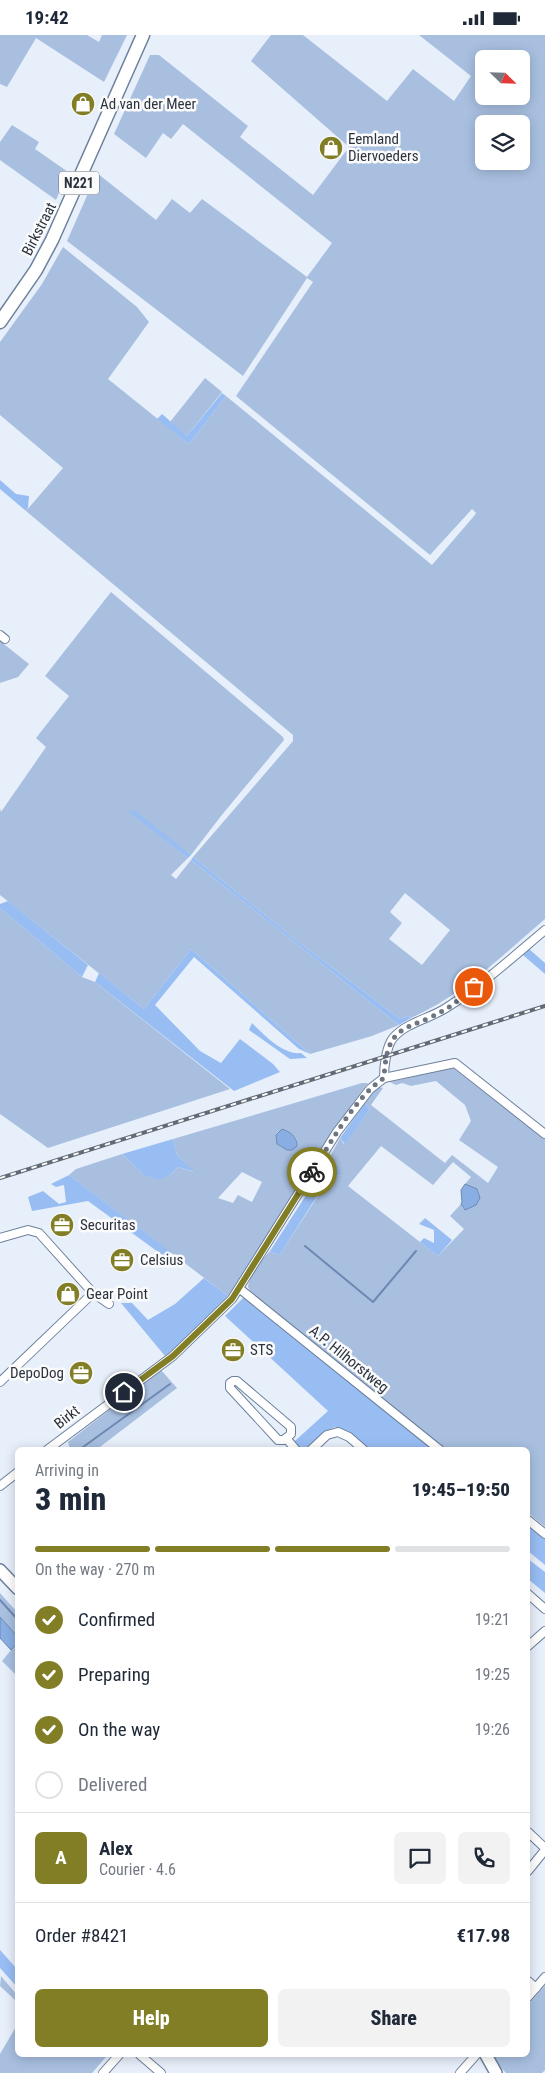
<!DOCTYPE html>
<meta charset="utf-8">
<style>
:root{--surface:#fff;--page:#f2f2f3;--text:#1f2937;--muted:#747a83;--line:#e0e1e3;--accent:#817e26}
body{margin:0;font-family:"Roboto Condensed",sans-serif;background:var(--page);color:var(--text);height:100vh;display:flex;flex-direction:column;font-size:19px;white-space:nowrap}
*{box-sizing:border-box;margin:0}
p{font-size:16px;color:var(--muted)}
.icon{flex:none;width:28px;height:28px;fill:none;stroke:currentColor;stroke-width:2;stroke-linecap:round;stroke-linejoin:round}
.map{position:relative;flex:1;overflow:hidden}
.drawer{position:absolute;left:15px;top:1412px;width:515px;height:610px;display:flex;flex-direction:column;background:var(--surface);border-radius:8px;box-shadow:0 2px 12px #0003}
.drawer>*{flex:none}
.needle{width:32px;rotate:113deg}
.controls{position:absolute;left:475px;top:15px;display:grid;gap:10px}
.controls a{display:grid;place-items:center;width:55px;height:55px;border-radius:8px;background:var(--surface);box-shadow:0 2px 12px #0003;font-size:25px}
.pin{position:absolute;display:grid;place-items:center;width:42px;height:42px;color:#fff;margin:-21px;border:2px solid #fff;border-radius:50%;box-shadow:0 1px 5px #0007}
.courier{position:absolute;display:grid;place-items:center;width:50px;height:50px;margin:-25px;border:4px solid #817e26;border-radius:50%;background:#fff;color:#222;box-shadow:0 1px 6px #0007}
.headline em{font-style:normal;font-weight:800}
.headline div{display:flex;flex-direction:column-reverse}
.headline{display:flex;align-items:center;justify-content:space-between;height:85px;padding:0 20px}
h1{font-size:32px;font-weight:800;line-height:38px}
.bar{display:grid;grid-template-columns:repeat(4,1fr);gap:8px 5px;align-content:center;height:60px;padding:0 20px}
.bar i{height:6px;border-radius:4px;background:var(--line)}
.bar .on{background:var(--accent)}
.bar p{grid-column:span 4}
.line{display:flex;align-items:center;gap:12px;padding:0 20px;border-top:1px solid var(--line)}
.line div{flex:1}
.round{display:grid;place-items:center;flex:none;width:52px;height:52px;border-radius:8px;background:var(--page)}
ol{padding:0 20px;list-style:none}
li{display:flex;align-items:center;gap:15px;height:55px}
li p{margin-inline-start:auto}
li .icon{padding:5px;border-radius:50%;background:var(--accent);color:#fff;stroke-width:4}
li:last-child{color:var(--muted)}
li i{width:28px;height:28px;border:2px solid var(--line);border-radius:50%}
.primary-button{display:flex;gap:10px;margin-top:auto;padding:10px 20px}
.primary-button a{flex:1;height:58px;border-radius:8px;background:var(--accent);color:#fff;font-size:20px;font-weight:800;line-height:58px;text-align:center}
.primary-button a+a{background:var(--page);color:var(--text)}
.status{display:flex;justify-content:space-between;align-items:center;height:35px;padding:0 25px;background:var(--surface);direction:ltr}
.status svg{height:14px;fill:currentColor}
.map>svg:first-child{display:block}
</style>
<div class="status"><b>19:42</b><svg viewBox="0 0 49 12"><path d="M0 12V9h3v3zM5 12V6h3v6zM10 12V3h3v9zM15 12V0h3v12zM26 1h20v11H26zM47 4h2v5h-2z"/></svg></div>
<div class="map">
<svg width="545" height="2038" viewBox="0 0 545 2038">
<rect width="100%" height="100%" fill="#e7effb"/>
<!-- green -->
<g fill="#a8bfe0" fill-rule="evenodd">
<polygon points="0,0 87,0 99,7 102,0 127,0 104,47 36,3 7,52 0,49"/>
<path d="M271,0H303L387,66L413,34L454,66L471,41L419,0H545V884C503,920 463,960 411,983L408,981L400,984L301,909L193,822L293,706V700L26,476L63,433L0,380V307L42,249L63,212L137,272L149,287L108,344L189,409L226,361L432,530L474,481L476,478L472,474L430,520L236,361L313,247L307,243L243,341L67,206L97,138L156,185L172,164L190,178L202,164L307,242L332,208L183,89L171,104L163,98L146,123L114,99L150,20H159L248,91L240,102L313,160L349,112L251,26ZM484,24H521V61H484ZM484,89H521V126H484ZM405,858L450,895L422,930L389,904L402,888L390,877Z"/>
<polygon points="12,90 39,107 35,114 68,137 56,165 0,125 0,107"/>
<polygon points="205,343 222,357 187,401 170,387"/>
<polygon points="111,557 283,702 284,705 221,781 191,820 130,776 188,823 171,840 176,844 191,825 399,990 372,1001 310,1019 191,914 144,974 0,860 0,773 1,777 46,712 36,703 69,661 45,641"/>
<polygon points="0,606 29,629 18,642 0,648"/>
<polygon points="0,873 82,942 95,947 230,1054 48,1113 0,1079"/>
<path d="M453,1033L545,1104V1492L528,1478V1415H444L251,1258L248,1252C249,1240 262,1224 270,1216L278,1220L281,1218L332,1139L341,1141L333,1128L323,1134L340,1103L344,1109L370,1074L365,1068L378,1052L383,1053L371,1070L445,1128L452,1120L488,1148L498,1132L459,1105L471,1086L465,1070L436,1046L411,1051L402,1048L396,1050L390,1047ZM381,1111L433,1150L453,1127L471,1142L465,1149L479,1157L463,1174L461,1169L450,1181L464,1194L438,1221L348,1151Z"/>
<path d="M362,1048H368L348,1075L251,1229L228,1261L69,1140L76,1134L122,1119L143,1139L170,1140L178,1132L194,1137L177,1120L173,1104ZM282,1094L295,1102L297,1105L281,1112L278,1110L276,1099ZM242,1137L262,1147L252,1167L238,1160L233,1168L218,1163Z"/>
<polygon points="161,1335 177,1353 96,1415 70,1415 68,1407"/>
<polygon points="0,1558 17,1577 17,1601 0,1582"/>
<polygon points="17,1608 17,1641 2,1626"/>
<polygon points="1,1941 17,1960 17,1967 0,1951"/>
<polygon points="545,1950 545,2035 542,2038 506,2038 489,2020 528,2020 528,1970"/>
<polygon points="17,1990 18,2020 104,2020 106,2022 92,2038 0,2038 0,2019"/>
</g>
<!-- forest -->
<g fill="#98bdf3">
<polygon points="222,358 226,361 189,409 157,384 162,379 187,401"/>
<polygon points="0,445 16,459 29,461 28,473 26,476 0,454"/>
<polygon points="134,775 191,820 188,823 129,777"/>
<polygon points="193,822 301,909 400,984 408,981 411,983 399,990 191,825"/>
<polygon points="8,866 88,930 82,942 0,873 0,869"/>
<polygon points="191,914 310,1019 299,1014 194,922 155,970 200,1016 221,1028 240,1004 273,1029 280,1037 234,1056 95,947 99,938 144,974"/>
<polygon points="529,914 545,928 545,939 523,920"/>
<path d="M252,988C264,1000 283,1020 301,1018L307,1023L290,1024L249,995Z"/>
<polygon points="365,1068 370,1074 345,1109 340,1103"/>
<polygon points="173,1104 177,1120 195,1137 178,1132 170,1140 159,1145 143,1139 122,1119"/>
<polygon points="333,1128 340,1134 341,1141 331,1139 281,1218 278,1220 270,1216 323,1134"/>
<polygon points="69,1140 171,1217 165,1222 88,1166 32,1176 28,1162 43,1156 59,1169 66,1167 64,1150 56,1152 51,1149"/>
<polygon points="425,1183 452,1205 438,1221 420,1207 424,1203 434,1208 434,1195 419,1189"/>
<polygon points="204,1243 228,1261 178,1311 165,1321 121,1268 132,1268 148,1285 175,1269"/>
<polygon points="244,1262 247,1263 438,1415 368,1415 346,1396 335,1392 328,1395 306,1415 285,1415 328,1376 225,1281"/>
<polygon points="528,1487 545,1500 545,1530 528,1516"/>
<polygon points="528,1524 545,1537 545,1558 528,1544"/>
<polygon points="0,1915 17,1934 17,1952 0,1933"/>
</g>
<!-- water -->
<g fill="#89aee3" stroke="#6d89b2">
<path d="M282,1094C290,1097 297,1101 297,1111L292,1115H287L277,1109L276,1100Z"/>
<polygon points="465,1149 477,1154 480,1163 476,1170 465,1175 461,1169 462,1167 461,1155"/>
<polygon points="0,1582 17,1601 17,1608 11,1615 0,1603"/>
</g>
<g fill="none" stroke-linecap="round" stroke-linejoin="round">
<!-- stream -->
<g stroke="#6d89b2" stroke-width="2">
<polyline points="305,1211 373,1267 416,1216"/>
<polyline points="79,1415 170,1349"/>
<polyline points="0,1565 18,1585"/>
</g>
<!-- street casing -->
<g stroke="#6d809b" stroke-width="10">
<g id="street">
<polyline points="0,600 5,604"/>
<polyline points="384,1043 455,1028 545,1099"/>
<polyline points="0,1203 28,1195 39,1198 93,1258 0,1347"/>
<polyline points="240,1254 440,1415"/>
<polyline points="93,1258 109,1269"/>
<polygon points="233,1346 237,1346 291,1392 291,1399 284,1405 278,1405 230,1353 230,1348"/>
<polyline points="286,1403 296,1415"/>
<path d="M47,1415L173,1321L232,1264L337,1097L370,1054L384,1043C384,1032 386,1012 393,1003C407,987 429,984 446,973C481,951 513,922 545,895"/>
<polyline points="311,1415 327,1400 338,1397 349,1402 364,1415"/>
<polyline points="0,1451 18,1437"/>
<polyline points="528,1485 545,1499"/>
<polyline points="528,1559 545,1574"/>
<polyline points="528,1611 545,1596"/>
<polyline points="528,1797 545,1813"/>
<polyline points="528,1836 545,1815"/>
<polyline points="528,1946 536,1953"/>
<polyline points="528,1962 545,1942"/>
<polyline points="140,2020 161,2038"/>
<polyline points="103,2038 119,2020"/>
<polyline points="460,2038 476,2020"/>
</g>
</g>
<!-- secondary casing -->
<g stroke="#6d809b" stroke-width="14">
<g id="secondary">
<polyline points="0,1535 18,1554"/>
<polyline points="486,2020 496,2038"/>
</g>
</g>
<!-- primary casing -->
<g stroke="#6d809b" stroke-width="15">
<polyline id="primary" points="0,287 36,235 52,205 143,0"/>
</g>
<!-- street -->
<use href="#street" stroke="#fff" stroke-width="8"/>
<!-- secondary -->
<use href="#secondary" stroke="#fff" stroke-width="11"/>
<!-- primary -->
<use href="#primary" stroke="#fff" stroke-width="12"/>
<!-- rail casing -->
<g stroke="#626a76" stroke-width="4">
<polyline id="rail" points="0,1143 545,971"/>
</g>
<!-- rail -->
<use href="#rail" stroke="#fbfbfb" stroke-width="2" stroke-dasharray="5.5" stroke-linecap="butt"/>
</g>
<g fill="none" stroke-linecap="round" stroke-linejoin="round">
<!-- done -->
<path stroke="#6d7581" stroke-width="5" stroke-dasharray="0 9" d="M312,1137C331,1108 355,1062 384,1043C387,985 407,998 446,974C456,968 465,959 474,952"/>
<!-- route -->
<polyline stroke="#817e26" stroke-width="6" points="124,1357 173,1321 232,1264 312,1137"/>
</g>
<!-- icons -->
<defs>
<g id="shop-disc" transform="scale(1.25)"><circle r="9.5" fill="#817e26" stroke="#fbfbfb"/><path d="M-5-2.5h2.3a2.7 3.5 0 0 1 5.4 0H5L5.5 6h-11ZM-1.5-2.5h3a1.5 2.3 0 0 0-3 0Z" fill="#fff"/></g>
<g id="office-disc" transform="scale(1.25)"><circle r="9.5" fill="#817e26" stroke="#fbfbfb"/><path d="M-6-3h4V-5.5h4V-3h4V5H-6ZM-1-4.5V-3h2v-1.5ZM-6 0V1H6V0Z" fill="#fff"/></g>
</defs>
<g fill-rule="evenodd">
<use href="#shop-disc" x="83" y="69"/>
<use href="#shop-disc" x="331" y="113"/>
<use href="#office-disc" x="62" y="1190"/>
<use href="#office-disc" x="122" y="1225"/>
<use href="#shop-disc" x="68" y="1259"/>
<use href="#office-disc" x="233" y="1315"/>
<use href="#office-disc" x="81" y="1338"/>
</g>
<g text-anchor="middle" stroke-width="5" stroke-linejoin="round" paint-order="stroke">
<!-- shield labels -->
<rect fill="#fbfbfb" stroke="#696f77" stroke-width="1" x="59" y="136.5" width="40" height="23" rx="4"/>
<g font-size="14" font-weight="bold" fill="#2b333f">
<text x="79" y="153">N221</text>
</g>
<!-- poi labels -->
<g font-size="15" fill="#2b333f" stroke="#fbfbfb" text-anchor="start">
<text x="100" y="74">Ad van der Meer</text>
<text x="348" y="109">Eemland<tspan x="348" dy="17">Diervoeders</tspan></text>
<text x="80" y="1195">Securitas</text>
<text x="140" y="1230">Celsius</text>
<text x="86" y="1264">Gear Point</text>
<text x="250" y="1320">STS</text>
<text x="64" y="1343" text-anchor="end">DepoDog</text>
</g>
<!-- street labels -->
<g font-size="15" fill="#2b333f" stroke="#fbfbfb">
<text transform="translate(39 194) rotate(-63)" y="5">Birkstraat</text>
<text transform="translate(349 1324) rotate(39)" y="5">A.P. Hilhorstweg</text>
<text transform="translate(67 1382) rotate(-38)" y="5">Birkt</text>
</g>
</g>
</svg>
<div class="controls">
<a><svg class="needle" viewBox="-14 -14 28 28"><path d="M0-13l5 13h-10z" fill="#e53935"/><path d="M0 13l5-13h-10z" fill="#747a83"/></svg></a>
<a><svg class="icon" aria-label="layers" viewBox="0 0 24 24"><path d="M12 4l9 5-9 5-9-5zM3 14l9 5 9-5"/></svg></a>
</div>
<div class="pin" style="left:474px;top:952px;background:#ea580c"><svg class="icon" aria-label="bag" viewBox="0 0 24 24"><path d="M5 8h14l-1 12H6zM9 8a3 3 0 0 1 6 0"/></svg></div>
<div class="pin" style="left:124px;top:1357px;background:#1f2937"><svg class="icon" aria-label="home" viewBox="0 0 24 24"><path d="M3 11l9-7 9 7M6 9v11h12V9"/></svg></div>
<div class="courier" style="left:312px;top:1137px"><svg class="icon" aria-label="bike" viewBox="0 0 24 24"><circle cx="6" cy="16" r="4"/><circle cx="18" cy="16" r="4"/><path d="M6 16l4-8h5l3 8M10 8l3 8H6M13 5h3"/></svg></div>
<section class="drawer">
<div class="headline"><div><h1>3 min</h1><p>Arriving in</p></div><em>19:45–19:50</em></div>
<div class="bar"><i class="on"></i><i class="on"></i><i class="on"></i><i></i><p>On the way · 270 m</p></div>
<ol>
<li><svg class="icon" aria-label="check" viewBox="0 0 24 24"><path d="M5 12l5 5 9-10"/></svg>Confirmed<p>19:21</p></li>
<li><svg class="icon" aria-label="check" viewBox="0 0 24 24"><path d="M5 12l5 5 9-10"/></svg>Preparing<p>19:25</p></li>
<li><svg class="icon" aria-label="check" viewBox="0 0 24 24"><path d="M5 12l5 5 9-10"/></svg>On the way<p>19:26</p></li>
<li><i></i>Delivered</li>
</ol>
<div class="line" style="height:90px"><b class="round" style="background:var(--accent);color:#fff">A</b><div><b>Alex</b><p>Courier · 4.6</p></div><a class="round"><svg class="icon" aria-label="chat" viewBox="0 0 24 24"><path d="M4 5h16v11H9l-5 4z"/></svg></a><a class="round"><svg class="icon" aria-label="phone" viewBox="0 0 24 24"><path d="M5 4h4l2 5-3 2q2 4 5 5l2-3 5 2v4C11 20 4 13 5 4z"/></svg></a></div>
<div class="line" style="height:65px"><div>Order #8421</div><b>€17.98</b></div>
<div class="primary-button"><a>Help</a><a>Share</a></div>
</section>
</div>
